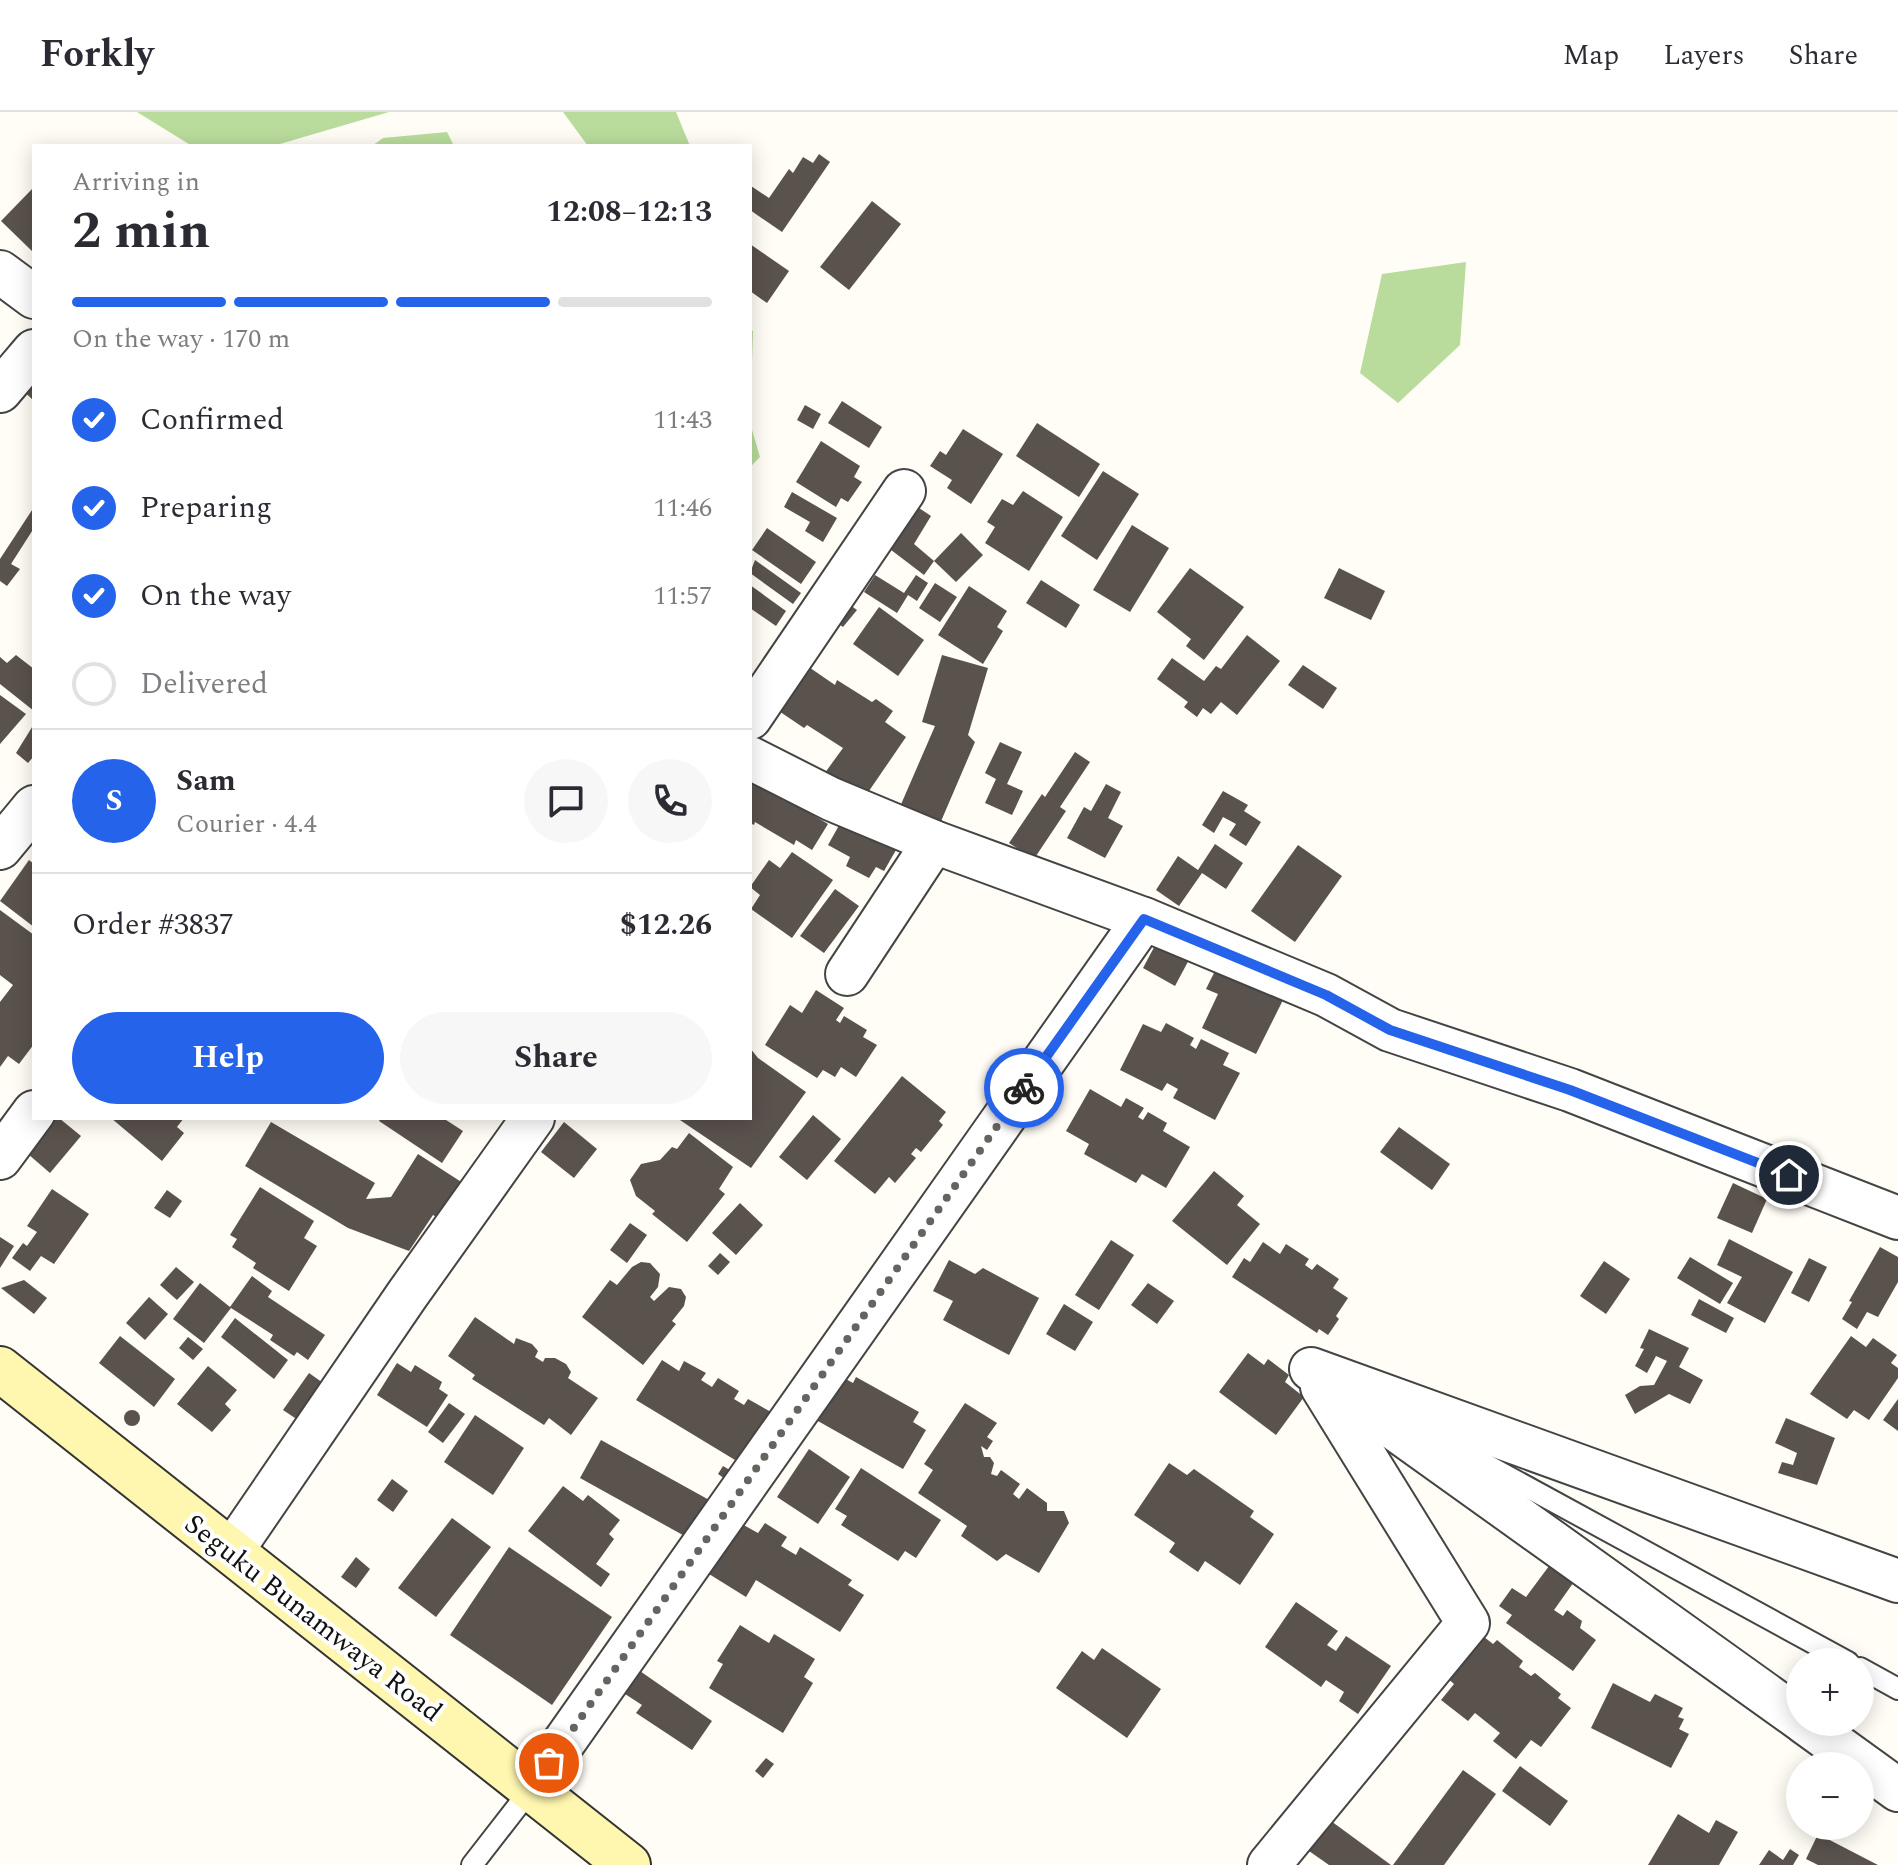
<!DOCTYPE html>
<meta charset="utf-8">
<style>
:root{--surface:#fff;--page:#f7f7f7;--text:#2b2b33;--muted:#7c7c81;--line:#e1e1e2;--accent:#2563eb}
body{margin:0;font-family:Spectral,serif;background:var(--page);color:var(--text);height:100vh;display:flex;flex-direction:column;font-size:30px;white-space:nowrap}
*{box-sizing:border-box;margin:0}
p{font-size:26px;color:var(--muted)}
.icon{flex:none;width:44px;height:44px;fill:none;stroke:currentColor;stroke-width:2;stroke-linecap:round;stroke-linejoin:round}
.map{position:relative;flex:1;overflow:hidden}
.details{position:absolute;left:32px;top:32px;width:720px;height:976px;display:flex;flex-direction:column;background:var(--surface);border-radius:0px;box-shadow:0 4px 20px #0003}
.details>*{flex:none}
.buttons{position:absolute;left:1786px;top:1536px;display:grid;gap:16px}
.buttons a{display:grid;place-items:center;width:88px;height:88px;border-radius:50%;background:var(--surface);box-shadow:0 4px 20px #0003;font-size:40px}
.pin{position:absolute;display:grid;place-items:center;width:68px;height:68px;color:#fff;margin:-34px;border:4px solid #fff;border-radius:50%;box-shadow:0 2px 8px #0007}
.courier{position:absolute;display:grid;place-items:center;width:80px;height:80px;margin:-40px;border:6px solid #2563eb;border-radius:50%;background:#fff;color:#222;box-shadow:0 2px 10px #0007}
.overview em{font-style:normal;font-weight:700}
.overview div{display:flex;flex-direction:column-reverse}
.overview{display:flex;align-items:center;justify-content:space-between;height:136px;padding:0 40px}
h1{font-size:52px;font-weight:700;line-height:60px}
.bar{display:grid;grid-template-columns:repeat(4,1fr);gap:12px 8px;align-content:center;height:96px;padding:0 40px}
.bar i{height:10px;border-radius:6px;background:var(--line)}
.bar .current{background:var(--accent)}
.bar p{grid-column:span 4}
.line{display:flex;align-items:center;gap:20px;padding:0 40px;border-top:2px solid var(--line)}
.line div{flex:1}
.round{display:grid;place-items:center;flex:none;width:84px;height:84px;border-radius:42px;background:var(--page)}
ol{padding:0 40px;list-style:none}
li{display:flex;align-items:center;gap:24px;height:88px}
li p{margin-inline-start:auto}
li .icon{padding:8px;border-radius:50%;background:var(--accent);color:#fff;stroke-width:4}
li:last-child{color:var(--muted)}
li i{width:44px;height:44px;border:4px solid var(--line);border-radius:50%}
.action{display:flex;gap:16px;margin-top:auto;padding:16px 40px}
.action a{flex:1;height:92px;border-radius:48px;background:var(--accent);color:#fff;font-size:32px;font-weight:700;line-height:92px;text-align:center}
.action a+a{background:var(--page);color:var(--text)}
header{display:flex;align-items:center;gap:48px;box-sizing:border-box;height:112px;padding:0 40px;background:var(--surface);border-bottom:2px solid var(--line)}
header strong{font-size:38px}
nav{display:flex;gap:44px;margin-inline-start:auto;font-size:28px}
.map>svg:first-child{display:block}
</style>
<header>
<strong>Forkly</strong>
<nav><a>Map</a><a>Layers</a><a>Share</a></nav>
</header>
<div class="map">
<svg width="1898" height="1753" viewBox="0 0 1898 1753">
<rect width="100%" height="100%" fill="#fffdf5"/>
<!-- forest -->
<g fill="#b9dc9c">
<polygon points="137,0 389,0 273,34 192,34"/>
<polygon points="563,0 676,0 690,34 588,34"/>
<polygon points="447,20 454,34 372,34 383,26"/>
<polygon points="1466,150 1460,233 1398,291 1360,261 1382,162"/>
<polygon points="750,218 753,219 750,311 760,345 750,355"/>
</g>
<!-- building -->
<g fill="#5a524d">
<polygon points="819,42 830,50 782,120 750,98 751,74 769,86 789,57 793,61 803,45 813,51"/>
<polygon points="34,75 34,141 1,109"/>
<polygon points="872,89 901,112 849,178 820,155"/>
<polygon points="750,132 789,159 767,191 750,179"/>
<polygon points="34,245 34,289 13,269"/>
<polygon points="842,289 882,315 869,336 828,311"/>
<polygon points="805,293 821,302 813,317 797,308"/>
<polygon points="1037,311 1100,352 1079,385 1016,344"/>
<polygon points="963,317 1003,342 971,392 947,376 952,368 930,354 940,339 946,343"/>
<polygon points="821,329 860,354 854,365 862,370 848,390 841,386 836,395 796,370"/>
<polygon points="1103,359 1139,382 1097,448 1061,424"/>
<polygon points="1023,379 1063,405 1029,459 985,431 995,415 987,410 1002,387 1013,393"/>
<polygon points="792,380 837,406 823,430 805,419 810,410 784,395"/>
<polygon points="910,390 931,404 914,432 934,449 924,463 878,428"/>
<polygon points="34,395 34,416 11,452 20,457 7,474 0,469 0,447"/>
<polygon points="1132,413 1169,436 1130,500 1093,478"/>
<polygon points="767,416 816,450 801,472 752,438"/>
<polygon points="961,421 983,443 956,470 934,449"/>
<polygon points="755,448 801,481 793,492 750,461"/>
<polygon points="1190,456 1244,495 1204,548 1186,534 1191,527 1157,500"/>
<polygon points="1339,456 1385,479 1371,508 1324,486"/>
<polygon points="875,463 904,481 916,463 928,471 917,489 908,483 897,501 864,480"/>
<polygon points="1041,468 1080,493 1066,516 1026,491"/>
<polygon points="935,471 957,485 940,510 919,496"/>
<polygon points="750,473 786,499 776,514 750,496"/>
<polygon points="969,474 1007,499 997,515 1003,519 983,552 938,523"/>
<polygon points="843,488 857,498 843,515 830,506"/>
<polygon points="879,495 924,528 898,564 853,532"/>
<polygon points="1247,523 1280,549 1237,603 1221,590 1211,602 1203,596 1197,605 1184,595 1188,590 1157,567 1172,546 1204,569 1216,554 1221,557"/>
<polygon points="16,543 34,557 34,599 0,572 0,545 7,551"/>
<polygon points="942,543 988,556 968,623 975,630 939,714 899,697 935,614 922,610"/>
<polygon points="800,549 835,573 837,568 872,590 876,587 893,599 885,610 906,625 858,695 819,669 843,636 807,613 804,616 770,593"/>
<polygon points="1303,553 1337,576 1323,597 1288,573"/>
<polygon points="0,583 26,602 0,632"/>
<polygon points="34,612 34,644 28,651 16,641"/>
<polygon points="1000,630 1022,640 1007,672 1023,679 1012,703 985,691 996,667 985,661"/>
<polygon points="1075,640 1090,650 1060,695 1066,699 1034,747 1009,731 1042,682 1045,685"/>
<polygon points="750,656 776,681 828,712 812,738 796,728 794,733 755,710 754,713 750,711"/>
<polygon points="1106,672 1121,680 1108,706 1123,714 1105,746 1067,726 1084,695 1091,699"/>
<polygon points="1223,679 1248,693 1244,699 1261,710 1246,734 1229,723 1236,712 1223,705 1214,721 1202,713"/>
<polygon points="846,701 900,731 884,759 876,755 869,766 846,754 850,745 828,733"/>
<polygon points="1215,732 1243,751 1226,777 1202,761 1179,794 1156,778 1178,744 1198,758"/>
<polygon points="1298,733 1342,764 1295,830 1251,799"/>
<polygon points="792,740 833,768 792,826 751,797 760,783 750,775 769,748 780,756"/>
<polygon points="29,748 34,752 34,815 0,789"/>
<polygon points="835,777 859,794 824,841 800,824"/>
<polygon points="0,798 34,823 34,932 19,952 8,944 0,955 0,890 13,873 0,863"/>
<polygon points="1159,826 1191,844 1175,874 1143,856"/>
<polygon points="1219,851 1285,884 1256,942 1202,916 1218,882 1206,877"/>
<polygon points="816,878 844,896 836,908 840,911 844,904 867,918 863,925 877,933 856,965 841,955 835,965 823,958 817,966 765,933 790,893 802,901"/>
<polygon points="1166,911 1194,926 1190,933 1196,937 1201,927 1229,941 1223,953 1240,961 1215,1008 1173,986 1178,977 1167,971 1162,979 1120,958 1143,912 1161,920"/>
<polygon points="750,936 758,946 806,980 751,1056 677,1006 750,1006"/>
<polygon points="902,964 946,1000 939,1009 943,1013 921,1040 916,1036 911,1042 916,1046 895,1071 889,1065 875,1082 834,1049"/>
<polygon points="1090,977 1121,995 1126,986 1144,996 1138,1005 1143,1008 1148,1000 1167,1011 1163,1019 1190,1035 1166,1076 1142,1062 1136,1071 1084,1042 1089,1032 1066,1019"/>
<polygon points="813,1003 841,1027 807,1068 779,1045"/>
<polygon points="46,1006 59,1006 81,1024 50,1061 21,1036"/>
<polygon points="111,1006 184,1006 177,1015 184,1021 162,1049"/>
<polygon points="381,1006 443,1006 463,1019 442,1051 379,1009"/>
<polygon points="271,1010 375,1071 366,1087 391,1085 418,1042 466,1073 443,1109 433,1103 409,1139 348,1116 245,1054"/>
<polygon points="564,1010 597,1037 574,1066 541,1040"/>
<polygon points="1399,1015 1450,1052 1432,1078 1380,1040"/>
<polygon points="689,1021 733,1055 719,1077 725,1082 687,1130 652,1102 655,1099 636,1084 630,1068 641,1052 660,1048 672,1035 677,1037"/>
<polygon points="1214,1059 1244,1084 1237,1093 1260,1112 1227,1153 1172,1109"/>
<polygon points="1733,1071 1767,1087 1752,1121 1717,1106"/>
<polygon points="260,1075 314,1109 304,1126 317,1134 289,1179 253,1156 256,1151 232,1135 237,1127 230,1123"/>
<polygon points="52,1077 89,1102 54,1152 41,1144 30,1159 12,1146 23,1131 27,1134 37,1120 27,1114"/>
<polygon points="167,1078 182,1089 170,1106 154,1096"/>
<polygon points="740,1091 763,1113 736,1143 712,1121"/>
<polygon points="630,1111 647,1123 627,1151 610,1138"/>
<polygon points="0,1125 14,1134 0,1156"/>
<polygon points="1729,1127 1793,1160 1765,1211 1727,1191 1742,1165 1717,1153"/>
<polygon points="1111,1128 1134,1143 1099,1198 1075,1183"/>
<polygon points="1263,1130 1280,1142 1286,1132 1309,1147 1305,1153 1312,1158 1317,1152 1339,1167 1333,1176 1348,1186 1336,1204 1339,1207 1328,1223 1319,1217 1317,1221 1232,1165 1244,1146 1250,1150"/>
<polygon points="1880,1135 1898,1145 1898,1170 1878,1205 1867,1200 1857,1217 1842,1207 1852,1190 1849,1189"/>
<polygon points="720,1141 730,1150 718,1163 708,1154"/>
<polygon points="1690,1145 1733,1171 1720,1192 1677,1166"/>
<polygon points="1809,1146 1827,1155 1809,1190 1791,1181"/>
<polygon points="949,1148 975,1162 983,1156 1039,1186 1009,1243 943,1208 953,1189 933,1179"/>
<polygon points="1604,1149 1630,1167 1606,1202 1580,1184"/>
<polygon points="641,1150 650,1151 660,1162 658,1175 650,1185 654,1189 669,1175 681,1177 686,1185 684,1194 672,1209 676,1212 643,1253 582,1205 610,1168 617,1173 632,1155"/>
<polygon points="176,1155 194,1170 177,1188 160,1173"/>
<polygon points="252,1164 272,1179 268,1185 325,1223 308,1248 297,1240 294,1244 270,1228 273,1223 231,1196 204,1231 173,1207 200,1171 230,1195"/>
<polygon points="24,1168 47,1186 34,1202 1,1176"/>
<polygon points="1148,1171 1174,1189 1157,1212 1131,1193"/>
<polygon points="149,1185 168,1202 145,1228 126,1211"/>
<polygon points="1699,1187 1734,1206 1726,1221 1691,1203"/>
<polygon points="1064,1192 1093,1210 1075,1239 1046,1222"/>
<polygon points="475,1205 514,1232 516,1226 532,1232 538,1239 535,1245 543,1250 545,1246 555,1246 566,1252 571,1260 568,1266 598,1286 571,1323 549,1306 544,1313 472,1267 475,1263 448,1244"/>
<polygon points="235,1206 288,1248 274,1267 221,1225"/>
<polygon points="1649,1217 1689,1236 1679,1255 1703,1268 1690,1292 1669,1282 1635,1302 1625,1283 1640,1274 1654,1273 1667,1249 1656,1244 1647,1261 1635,1254 1644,1237 1640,1236"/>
<polygon points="120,1224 175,1267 154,1295 99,1251"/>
<polygon points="1851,1224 1866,1235 1873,1226 1897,1243 1891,1251 1898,1256 1898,1266 1869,1308 1854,1298 1847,1307 1810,1282"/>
<polygon points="188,1225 203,1237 193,1248 179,1236"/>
<polygon points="1248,1241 1264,1253 1268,1247 1289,1263 1285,1270 1304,1285 1276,1323 1219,1280"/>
<polygon points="662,1248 679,1259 684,1249 706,1261 701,1268 712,1275 718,1266 739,1279 734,1287 744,1293 748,1287 771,1300 740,1351 636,1288"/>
<polygon points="397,1251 411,1260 415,1253 442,1270 439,1277 448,1283 427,1315 377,1283"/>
<polygon points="208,1254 237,1278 225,1292 231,1298 212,1320 177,1292"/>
<polygon points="833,1260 853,1271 856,1265 919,1300 913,1310 926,1318 903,1357 809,1304"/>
<polygon points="309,1261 333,1278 307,1314 283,1298"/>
<polygon points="1898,1287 1898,1319 1883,1308"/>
<polygon points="449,1291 465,1302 443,1331 428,1320"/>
<polygon points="965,1291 997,1311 987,1325 993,1329 987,1338 981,1334 984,1345 990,1345 994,1351 991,1362 997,1364 1001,1358 1020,1372 1013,1382 1019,1387 1027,1376 1047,1391 1047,1399 1064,1399 1069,1411 1039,1461 1006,1442 997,1449 961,1424 967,1414 918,1381 933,1358 924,1352"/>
<circle cx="132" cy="1306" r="8"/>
<polygon points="475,1303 524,1336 493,1383 444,1350"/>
<polygon points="1786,1306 1835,1326 1817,1373 1778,1361 1782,1350 1793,1353 1797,1341 1775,1331"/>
<polygon points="601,1328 711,1389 690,1427 580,1366"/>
<polygon points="809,1337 850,1365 818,1412 777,1385"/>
<polygon points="1169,1351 1187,1363 1194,1357 1254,1399 1250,1405 1274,1422 1240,1473 1205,1449 1198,1460 1169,1440 1175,1431 1134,1403"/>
<polygon points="723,1354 733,1360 728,1369 718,1362"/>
<polygon points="861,1356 941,1408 916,1446 905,1439 898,1449 841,1413 847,1404 835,1397"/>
<polygon points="392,1367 408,1379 393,1400 377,1388"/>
<polygon points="563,1374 583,1389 588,1383 620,1408 609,1422 614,1427 596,1452 610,1462 601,1475 528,1419"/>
<polygon points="452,1406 491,1435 436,1505 398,1476"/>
<polygon points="740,1411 758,1421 765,1411 787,1425 781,1434 796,1443 800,1435 852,1468 848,1473 864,1483 840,1520 756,1468 746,1485 709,1462"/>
<polygon points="509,1435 612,1505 552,1593 450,1523"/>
<polygon points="356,1445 370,1457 356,1476 341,1465"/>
<polygon points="1552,1450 1576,1467 1554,1498 1563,1504 1567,1498 1582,1509 1580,1516 1596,1528 1573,1559 1506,1511 1512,1503 1499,1494 1512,1476 1526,1485"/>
<polygon points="1296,1490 1338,1519 1327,1533 1336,1539 1346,1524 1391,1554 1358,1602 1339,1589 1344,1580 1326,1568 1321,1575 1265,1535"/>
<polygon points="740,1513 769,1531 774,1522 815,1547 804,1565 813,1571 783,1621 709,1576 723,1552 717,1549"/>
<polygon points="1479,1521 1493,1532 1497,1528 1523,1549 1519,1555 1531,1564 1535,1561 1561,1582 1558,1586 1571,1596 1541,1635 1531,1628 1516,1647 1493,1629 1500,1621 1475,1601 1468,1609 1441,1588 1454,1572 1445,1564"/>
<polygon points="1102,1536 1161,1577 1127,1626 1056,1576 1082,1539 1094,1548"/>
<polygon points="637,1557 712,1609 692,1638 636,1601 642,1593 622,1580"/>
<polygon points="1613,1571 1650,1590 1655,1582 1683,1596 1678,1605 1684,1607 1679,1617 1689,1622 1671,1656 1591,1616"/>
<polygon points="766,1646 774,1652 763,1666 755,1659"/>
<polygon points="1520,1654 1568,1689 1550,1714 1502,1679"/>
<polygon points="1463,1658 1496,1682 1444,1753 1393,1753"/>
<polygon points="1678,1702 1709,1721 1716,1708 1738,1720 1719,1753 1648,1753"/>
<polygon points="1331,1709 1391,1753 1329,1753 1309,1739"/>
<polygon points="1818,1722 1878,1753 1818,1753 1806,1747"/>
<polygon points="1790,1737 1799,1743 1793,1753 1759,1753 1769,1738 1783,1748"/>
</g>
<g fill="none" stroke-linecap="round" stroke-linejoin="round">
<!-- lane casing -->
<g stroke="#444" stroke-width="24">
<g id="lane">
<polyline points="1441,1328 1848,1550"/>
<polyline points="1860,1556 1898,1577"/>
<polyline points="472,1753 531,1677"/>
</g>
</g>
<!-- street casing -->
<g stroke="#444" stroke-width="46">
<g id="street">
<polyline points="0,160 34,185"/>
<polyline points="0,279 34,239"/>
<polyline points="750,606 904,379"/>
<polyline points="750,646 831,687 934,730 1144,807 1326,883 1390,918 1570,978 1898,1106"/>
<polyline points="0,736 34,695"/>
<polyline points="847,862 934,730"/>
<polyline points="0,1046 34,1000"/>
<polyline points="232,1439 407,1183 533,1006"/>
<polyline points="1800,1607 1311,1257 1898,1469"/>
<polyline points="1804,1610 1898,1678"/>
<polyline points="531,1677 1144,807"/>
<polyline points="1269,1753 1468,1511 1322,1275"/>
</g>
</g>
<!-- secondary casing -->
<g stroke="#333" stroke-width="48">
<polyline id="secondary" points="0,1257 628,1753"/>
</g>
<!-- lane -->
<use href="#lane" stroke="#fff" stroke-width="20"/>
<!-- street -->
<use href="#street" stroke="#fff" stroke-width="42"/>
<!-- secondary -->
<use href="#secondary" stroke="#fff6b0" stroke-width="44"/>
</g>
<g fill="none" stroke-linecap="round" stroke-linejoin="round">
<!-- done -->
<polyline stroke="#646461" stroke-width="8" stroke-dasharray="0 14.4" points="549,1651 1024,976"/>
<!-- route -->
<polyline stroke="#2563eb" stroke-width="10" points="1024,976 1144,807 1326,883 1390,918 1570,978 1789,1063"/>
</g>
<g text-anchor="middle" stroke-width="8" stroke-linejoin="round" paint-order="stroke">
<!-- street labels -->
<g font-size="28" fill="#111" stroke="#fff">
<text transform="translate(314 1505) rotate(38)" y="10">Seguku Bunamwaya Road</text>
</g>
</g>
</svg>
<div class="buttons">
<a>+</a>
<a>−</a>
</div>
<div class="pin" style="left:549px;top:1651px;background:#ea580c"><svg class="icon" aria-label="bag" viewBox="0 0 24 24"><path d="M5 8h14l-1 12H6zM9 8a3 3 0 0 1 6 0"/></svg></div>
<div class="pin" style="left:1789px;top:1063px;background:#1f2937"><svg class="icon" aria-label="home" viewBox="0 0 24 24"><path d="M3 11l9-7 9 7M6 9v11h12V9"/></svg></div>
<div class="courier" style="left:1024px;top:976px"><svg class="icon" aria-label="bike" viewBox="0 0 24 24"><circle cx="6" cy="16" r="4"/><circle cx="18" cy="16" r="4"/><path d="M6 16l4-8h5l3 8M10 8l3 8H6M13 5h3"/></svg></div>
<section class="details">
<div class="overview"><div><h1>2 min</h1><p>Arriving in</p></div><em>12:08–12:13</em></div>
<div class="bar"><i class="current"></i><i class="current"></i><i class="current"></i><i></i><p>On the way · 170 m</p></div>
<ol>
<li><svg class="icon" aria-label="check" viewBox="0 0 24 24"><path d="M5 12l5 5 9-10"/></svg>Confirmed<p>11:43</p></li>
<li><svg class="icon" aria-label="check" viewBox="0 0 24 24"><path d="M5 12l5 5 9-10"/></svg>Preparing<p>11:46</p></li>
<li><svg class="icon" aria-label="check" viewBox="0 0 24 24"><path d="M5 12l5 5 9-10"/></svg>On the way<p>11:57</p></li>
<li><i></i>Delivered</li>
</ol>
<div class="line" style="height:144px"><b class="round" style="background:var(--accent);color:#fff">S</b><div><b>Sam</b><p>Courier · 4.4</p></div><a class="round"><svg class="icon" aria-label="chat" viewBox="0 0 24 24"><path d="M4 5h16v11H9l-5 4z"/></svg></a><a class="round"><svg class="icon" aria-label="phone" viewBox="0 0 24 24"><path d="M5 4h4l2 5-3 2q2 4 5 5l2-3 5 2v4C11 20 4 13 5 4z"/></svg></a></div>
<div class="line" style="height:104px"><div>Order #3837</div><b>$12.26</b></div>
<div class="action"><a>Help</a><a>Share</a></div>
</section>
</div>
